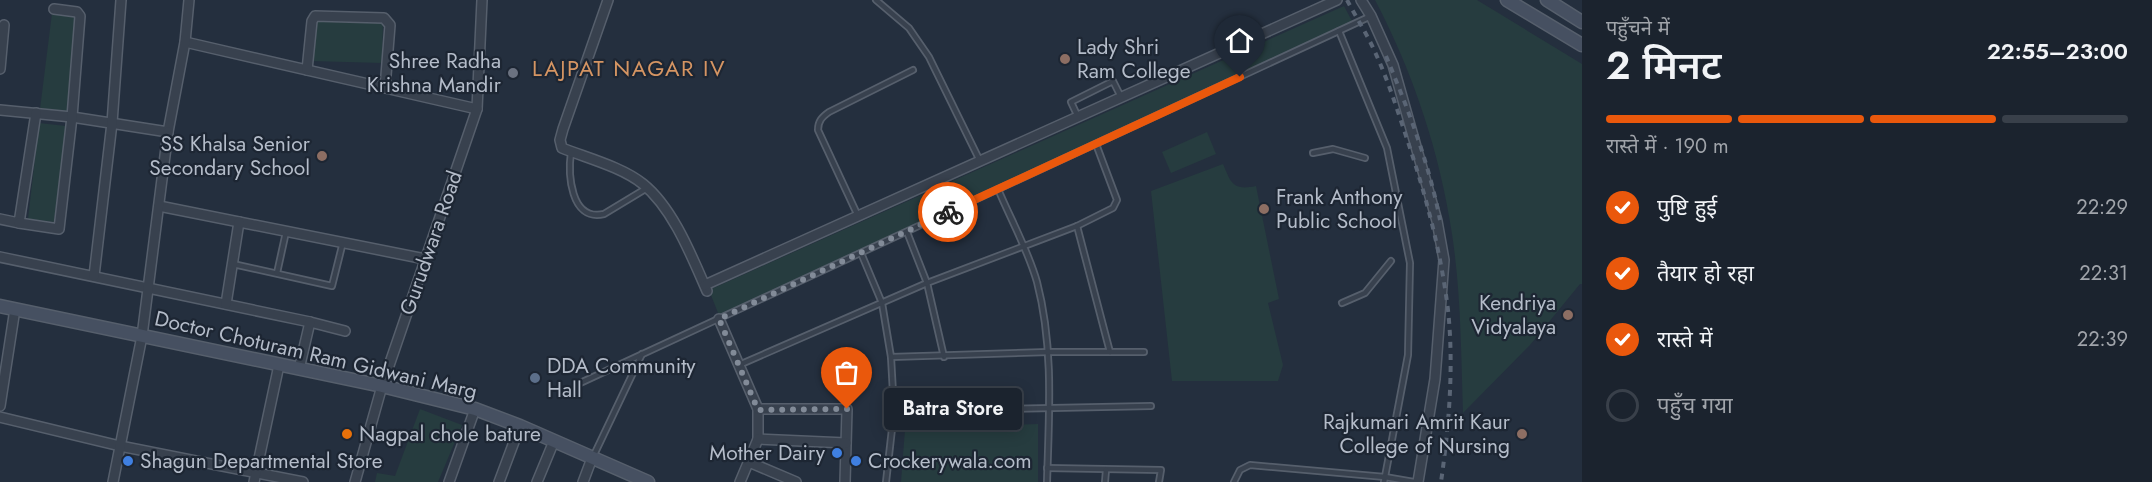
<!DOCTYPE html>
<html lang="hi">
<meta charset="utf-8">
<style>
:root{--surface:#1b232e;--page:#282f3a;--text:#f1f3f6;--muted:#a0a4aa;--line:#39404a;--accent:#ea580c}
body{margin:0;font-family:Jost,"Noto Sans Devanagari",sans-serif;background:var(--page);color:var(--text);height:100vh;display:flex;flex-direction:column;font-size:22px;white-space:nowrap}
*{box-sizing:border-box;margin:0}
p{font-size:20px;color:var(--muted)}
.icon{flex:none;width:33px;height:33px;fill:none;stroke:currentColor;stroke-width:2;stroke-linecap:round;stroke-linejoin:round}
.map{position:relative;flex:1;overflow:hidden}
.panel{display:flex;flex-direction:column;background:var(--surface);width:570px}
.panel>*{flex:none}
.pin{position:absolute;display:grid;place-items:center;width:51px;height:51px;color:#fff;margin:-62px -26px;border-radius:50% 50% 50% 0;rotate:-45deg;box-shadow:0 0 6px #0007}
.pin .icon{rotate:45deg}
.courier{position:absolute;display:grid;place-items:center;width:60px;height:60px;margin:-30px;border:4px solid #ea580c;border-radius:50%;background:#fff;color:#222;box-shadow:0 2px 8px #0007}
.bubble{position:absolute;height:42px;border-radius:6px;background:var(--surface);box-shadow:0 3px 15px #0003,0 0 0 2px var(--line);font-size:20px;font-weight:600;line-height:42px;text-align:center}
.headline em{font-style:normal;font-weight:600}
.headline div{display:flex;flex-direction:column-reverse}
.headline{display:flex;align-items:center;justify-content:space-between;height:102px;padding:0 24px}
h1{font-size:39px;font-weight:600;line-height:45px}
.bar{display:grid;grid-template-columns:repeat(4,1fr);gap:9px 6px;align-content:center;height:72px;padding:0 24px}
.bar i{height:8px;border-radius:4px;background:var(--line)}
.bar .on{background:var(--accent)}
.bar p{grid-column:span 4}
ol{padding:0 24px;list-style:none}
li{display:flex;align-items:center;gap:18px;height:66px}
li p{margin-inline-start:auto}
li .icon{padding:6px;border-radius:50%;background:var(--accent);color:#fff;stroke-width:4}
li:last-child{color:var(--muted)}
li i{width:33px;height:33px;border:3px solid var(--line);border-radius:50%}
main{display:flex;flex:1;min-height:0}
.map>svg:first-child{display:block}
</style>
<main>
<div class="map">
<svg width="1582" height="482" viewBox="0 0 1582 482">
<rect width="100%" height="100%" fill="#242f3e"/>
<!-- green -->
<g fill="#263c3f">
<path d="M1375,0H1477L1582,64V284H1580L1530,345L1463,413C1461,353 1461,293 1452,234C1440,153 1413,72 1375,0Z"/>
<polygon points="1344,6 1352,21 720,318 709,290"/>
<polygon points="52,13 79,16 67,112 40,109"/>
<polygon points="312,18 383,21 382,63 311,61"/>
<polygon points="39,123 66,126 54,222 28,219"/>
<polygon points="1207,132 1216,154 1171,173 1162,152"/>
<path d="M1223,164C1231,183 1233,191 1256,186L1279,299L1268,303L1283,365L1278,381H1172L1151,191Z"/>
<polygon points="420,409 462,425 438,482 375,482 377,473 395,476"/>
<polygon points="1038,424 1038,482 901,482 905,429"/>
</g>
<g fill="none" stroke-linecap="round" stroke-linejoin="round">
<!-- lane casing -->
<g stroke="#565f6c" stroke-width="8">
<g id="lane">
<polyline points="876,0 909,28 929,57 980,161"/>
<polyline points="1339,31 1387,148 1410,263 1408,355 1384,482"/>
<polyline points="1078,117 1071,102 1113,81 1121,97"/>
<path d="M571,152C568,173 570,222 604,214L647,188"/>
<polyline points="1313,153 1333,149 1365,158"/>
<path d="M998,189C1011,220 1028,250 1037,282C1054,347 1049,415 1047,482"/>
<path d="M858,216L818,130C818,121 822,117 829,112L913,70"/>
<polyline points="1077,226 1110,352"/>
<polyline points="907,232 927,283 944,357"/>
<polyline points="861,253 882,303 891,357 1049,352 1144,352"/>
<polyline points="233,264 332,286 343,242"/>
<polyline points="277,273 286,232"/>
<polyline points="1342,303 1365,293 1391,261"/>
<polyline points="891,357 894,411 1151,406"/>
<polyline points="739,365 927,283 1077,226 1113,208 1117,200 1096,144"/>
<polyline points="578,384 1371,16"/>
<polyline points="593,457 642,354"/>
<polyline points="1047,468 1161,470 1159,482"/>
<polyline points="886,482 894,411"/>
<polyline points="1105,482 1106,470"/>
<polyline points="1234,482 1240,470 1250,465 1385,477 1414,482"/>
</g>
</g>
<!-- street casing -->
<g stroke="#565f6c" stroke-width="12">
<g id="street">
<path d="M608,0L563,129L560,140L562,148C587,158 622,167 643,184C673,208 692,257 707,291"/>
<polyline points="1361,0 1371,16 1393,65 1437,221 1444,260 1435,379 1418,482"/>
<polyline points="185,42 477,109"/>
<polyline points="0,69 4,25"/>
<polyline points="307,70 312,21 315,16 384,18 390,25 385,88"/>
<polyline points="0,110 72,117 168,132 185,42 189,0"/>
<polyline points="159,206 425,259"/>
<polyline points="0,219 19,223 36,113"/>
<polyline points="19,223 59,229 72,117 80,16 77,12 54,9"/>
<polyline points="0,257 310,322 345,331"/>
<polyline points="94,276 112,123 121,0"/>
<polyline points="705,285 1337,0"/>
<polyline points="226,304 239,222"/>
<polyline points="719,319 758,409 758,439 740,482"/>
<polyline points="299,369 310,322"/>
<polyline points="0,406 15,309"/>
<polyline points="758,409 847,409 845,482"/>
<polyline points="0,417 120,446 303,482"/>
<polyline points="758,439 846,443"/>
<polyline points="749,462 796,482"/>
<polyline points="113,482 142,336 168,132"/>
<polyline points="254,482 279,365"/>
<polyline points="355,482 382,386 477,109 482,0"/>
<polyline points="449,482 475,409"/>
<polyline points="499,482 520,426"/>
<polyline points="537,482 554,441"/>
<polyline points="583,482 592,458"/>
</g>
</g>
<!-- secondary casing -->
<g stroke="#565f6c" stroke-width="15">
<g id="secondary">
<polyline points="1507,0 1582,45"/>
<polyline points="1547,0 1582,22"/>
<polyline points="0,306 382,386 475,409 520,426 648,482"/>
</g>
</g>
<!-- lane -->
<use href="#lane" stroke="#38414e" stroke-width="4.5"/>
<!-- street -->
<use href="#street" stroke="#38414e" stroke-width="9"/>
<!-- secondary -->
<use href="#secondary" stroke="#465061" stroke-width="12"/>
<!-- rail -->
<g stroke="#5a6575" stroke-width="4" stroke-dasharray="6 6" stroke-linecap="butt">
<path d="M1347,0C1356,17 1367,34 1375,52C1388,80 1398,112 1408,142C1426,196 1441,252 1448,310C1454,366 1449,426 1441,482"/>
<path d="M1386,56C1408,109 1429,163 1440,220"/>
</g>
</g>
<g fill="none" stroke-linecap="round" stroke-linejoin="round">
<!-- done -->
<polyline stroke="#828b98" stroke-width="6" stroke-dasharray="0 10.8" points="847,409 758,410 719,319 948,212"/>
<!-- route -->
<polyline stroke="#ea580c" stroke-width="8" points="948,212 1240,77"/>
</g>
<!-- markers -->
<g fill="#8d6e63" stroke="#1d2633" stroke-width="2">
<circle cx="1065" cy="59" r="6"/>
<circle cx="322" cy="156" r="6"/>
<circle cx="1264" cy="209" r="6"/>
<circle cx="1568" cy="315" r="6"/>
<circle cx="1522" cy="434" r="6"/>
</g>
<circle fill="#6b7280" stroke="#1d2633" stroke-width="2" cx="513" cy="73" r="6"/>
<circle fill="#5c6f8a" stroke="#1d2633" stroke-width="2" cx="535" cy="378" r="6"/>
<circle fill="#e8710a" stroke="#1d2633" stroke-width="2" cx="347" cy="434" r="6"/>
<g fill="#3f7fe0" stroke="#1d2633" stroke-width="2">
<circle cx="837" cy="453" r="6"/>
<circle cx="128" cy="461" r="6"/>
<circle cx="856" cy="461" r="6"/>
</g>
<g text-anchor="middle" stroke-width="4.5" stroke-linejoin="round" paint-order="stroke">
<!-- poi labels -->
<g font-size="21" fill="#b4bcc9" stroke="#1d2633" text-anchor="start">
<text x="1077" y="54">Lady Shri<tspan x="1077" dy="24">Ram College</tspan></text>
<text x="501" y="68" text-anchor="end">Shree Radha<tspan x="501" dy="24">Krishna Mandir</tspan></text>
<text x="310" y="151" text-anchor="end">SS Khalsa Senior<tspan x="310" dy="24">Secondary School</tspan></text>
<text x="1276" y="204">Frank Anthony<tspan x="1276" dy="24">Public School</tspan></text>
<text x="1556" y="310" text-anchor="end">Kendriya<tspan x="1556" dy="24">Vidyalaya</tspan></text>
<text x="547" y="373">DDA Community<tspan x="547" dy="24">Hall</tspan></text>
<text x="1510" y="429" text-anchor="end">Rajkumari Amrit Kaur<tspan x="1510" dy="24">College of Nursing</tspan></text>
<text x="359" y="441">Nagpal chole bature</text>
<text x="825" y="460" text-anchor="end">Mother Dairy</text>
<text x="140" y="468">Shagun Departmental Store</text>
<text x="868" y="468">Crockerywala.com</text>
</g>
<!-- street labels -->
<g font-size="21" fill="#b4bcc9" stroke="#1d2633">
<text transform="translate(431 243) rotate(-71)" y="7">Gurudwara Road</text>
<text transform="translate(316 355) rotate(13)" y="7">Doctor Choturam Ram Gidwani Marg</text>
</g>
<!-- neighbourhood labels -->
<g font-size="22" letter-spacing="1.5" fill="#d59563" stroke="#1d2633">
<text x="629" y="76">LAJPAT NAGAR IV</text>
</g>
</g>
</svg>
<div class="pin" style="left:847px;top:409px;background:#ea580c"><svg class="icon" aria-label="bag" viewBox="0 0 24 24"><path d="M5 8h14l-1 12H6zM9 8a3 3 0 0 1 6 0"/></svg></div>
<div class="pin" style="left:1240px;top:77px;background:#1f2937"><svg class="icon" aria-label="home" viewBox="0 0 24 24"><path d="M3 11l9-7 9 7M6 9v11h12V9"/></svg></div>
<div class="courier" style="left:948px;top:212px"><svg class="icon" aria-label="bike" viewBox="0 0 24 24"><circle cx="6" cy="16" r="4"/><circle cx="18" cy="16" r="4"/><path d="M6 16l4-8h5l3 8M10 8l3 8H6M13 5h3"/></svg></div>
<div class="bubble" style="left:884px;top:388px;width:138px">Batra Store</div>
</div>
<section class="panel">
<div class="headline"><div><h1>2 मिनट</h1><p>पहुँचने में</p></div><em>22:55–23:00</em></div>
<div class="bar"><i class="on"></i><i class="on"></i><i class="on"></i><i></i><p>रास्ते में · 190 m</p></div>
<ol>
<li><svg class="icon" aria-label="check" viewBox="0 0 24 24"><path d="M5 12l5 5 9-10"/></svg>पुष्टि हुई<p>22:29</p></li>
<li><svg class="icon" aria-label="check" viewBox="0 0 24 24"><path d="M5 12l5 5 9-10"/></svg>तैयार हो रहा<p>22:31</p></li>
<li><svg class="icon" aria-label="check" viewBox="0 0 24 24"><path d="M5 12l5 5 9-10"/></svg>रास्ते में<p>22:39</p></li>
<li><i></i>पहुँच गया</li>
</ol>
</section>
</main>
